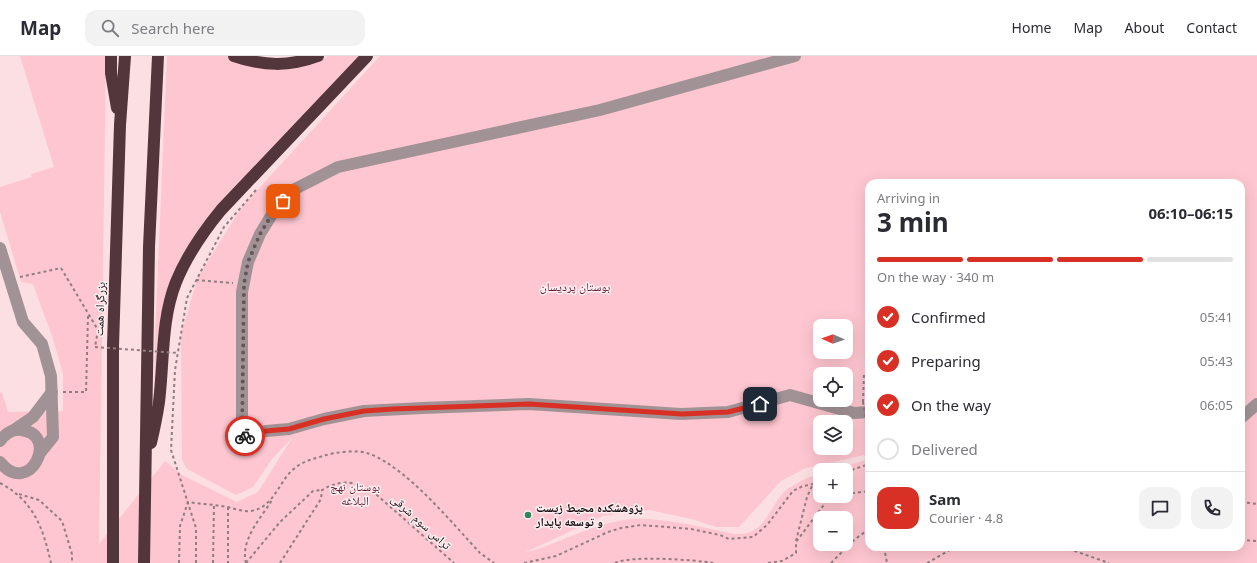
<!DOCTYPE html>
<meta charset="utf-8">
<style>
:root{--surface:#fff;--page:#f2f2f3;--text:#2b2b33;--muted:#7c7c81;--line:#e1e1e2;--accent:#d93025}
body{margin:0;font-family:"Noto Sans","Noto Naskh Arabic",sans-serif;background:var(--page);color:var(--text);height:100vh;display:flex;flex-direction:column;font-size:15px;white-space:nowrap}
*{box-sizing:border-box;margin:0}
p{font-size:13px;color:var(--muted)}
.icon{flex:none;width:22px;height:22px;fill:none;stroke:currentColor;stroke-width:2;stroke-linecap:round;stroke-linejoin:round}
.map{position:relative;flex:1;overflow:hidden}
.panel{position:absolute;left:865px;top:123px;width:380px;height:372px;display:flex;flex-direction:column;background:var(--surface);border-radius:12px;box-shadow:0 4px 16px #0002}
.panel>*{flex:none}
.needle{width:26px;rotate:272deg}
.buttons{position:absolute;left:813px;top:263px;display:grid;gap:8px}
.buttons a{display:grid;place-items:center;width:40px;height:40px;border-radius:8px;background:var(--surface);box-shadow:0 4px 16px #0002;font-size:20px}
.pin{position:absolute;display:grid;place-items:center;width:34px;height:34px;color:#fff;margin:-17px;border-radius:8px;box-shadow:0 2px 6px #0006}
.courier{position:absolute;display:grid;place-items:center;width:40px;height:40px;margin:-20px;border:3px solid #d93025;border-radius:50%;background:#fff;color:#222;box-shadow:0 1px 5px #0007}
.head em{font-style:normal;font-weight:700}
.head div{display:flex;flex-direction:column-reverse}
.head{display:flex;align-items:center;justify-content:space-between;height:68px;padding:0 12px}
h1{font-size:26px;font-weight:700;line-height:30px}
.bar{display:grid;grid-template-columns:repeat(4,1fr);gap:6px 4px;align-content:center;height:48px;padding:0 12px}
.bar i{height:5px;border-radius:3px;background:var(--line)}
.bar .active{background:var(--accent)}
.bar p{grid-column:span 4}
.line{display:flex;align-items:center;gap:10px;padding:0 12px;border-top:1px solid var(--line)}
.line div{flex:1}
.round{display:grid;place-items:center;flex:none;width:42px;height:42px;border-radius:12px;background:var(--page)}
ol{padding:0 12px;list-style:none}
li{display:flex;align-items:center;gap:12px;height:44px}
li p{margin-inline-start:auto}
li .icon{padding:4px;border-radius:50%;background:var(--accent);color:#fff;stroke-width:4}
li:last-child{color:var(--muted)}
li i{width:22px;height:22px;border:2px solid var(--line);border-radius:50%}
header{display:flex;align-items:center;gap:24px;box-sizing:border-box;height:56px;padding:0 20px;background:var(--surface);border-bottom:1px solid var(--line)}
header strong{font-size:19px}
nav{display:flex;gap:22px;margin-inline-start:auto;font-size:14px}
.search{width:280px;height:36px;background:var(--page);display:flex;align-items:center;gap:10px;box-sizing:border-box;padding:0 14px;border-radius:12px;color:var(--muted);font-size:15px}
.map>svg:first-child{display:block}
</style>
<header>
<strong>Map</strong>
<div class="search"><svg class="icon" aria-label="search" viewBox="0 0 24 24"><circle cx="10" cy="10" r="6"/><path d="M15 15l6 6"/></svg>Search here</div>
<nav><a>Home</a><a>Map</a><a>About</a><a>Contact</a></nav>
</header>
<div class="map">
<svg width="1257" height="507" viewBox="0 0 1257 507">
<rect width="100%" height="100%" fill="#fbdfe3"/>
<!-- green -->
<g fill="#fec6d0" fill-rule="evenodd">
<path d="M20,0H106L99,488L165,405L182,419L237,446L258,436L292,382L272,403L253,431L236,439L187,413L182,404L181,278L198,221L241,152L380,0H1257V507H0V337L2,336L8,356L63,355V318L53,283L33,228L21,226L0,156V131L32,121L31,118L54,111ZM869,127H1241V491H869V403L833,414H846V440H820V418C808,421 795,427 785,435C771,448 767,472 747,477C736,480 722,475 711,473C694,469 666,464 648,463C603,460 566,486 524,497L603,460L649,454L692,463L716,471H739L781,425L806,412L869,398ZM820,270H846V296H820ZM820,318H846V344H820ZM820,366H846V392H820ZM820,462H846V488H820Z"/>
<polygon points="167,0 226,0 234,4 278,14 298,12 317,7 328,0 361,0 181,205 154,355 155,281"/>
</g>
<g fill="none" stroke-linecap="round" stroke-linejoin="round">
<!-- path -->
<g stroke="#917d80" stroke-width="2" stroke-dasharray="3 3" stroke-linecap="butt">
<polyline points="20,221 61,212 98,274 95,291"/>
<polyline points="196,224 233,227"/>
<polyline points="63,336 86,336 88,260"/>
<polyline points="863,346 864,318 869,318"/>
<polyline points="846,416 869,408"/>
<path d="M0,427C34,445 43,472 51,507"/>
<polyline points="19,438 39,444 62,465 72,498 72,507"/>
<polyline points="846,438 869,435"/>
<polyline points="1241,446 1257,448"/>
<polyline points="228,451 228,507"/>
<polyline points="1241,484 1257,485"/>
<polyline points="796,485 807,441 813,428"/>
<polyline points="884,491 887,507"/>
<polyline points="1063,491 1109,507"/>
<path d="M179,507L180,470L188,446C199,448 210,448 221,450C231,451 241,456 251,455C275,451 278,425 295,412C303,405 313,403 323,400C336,396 357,393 370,398C407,412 453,468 480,497L494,507"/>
<polyline points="196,507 196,472 171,394 175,314 187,242 224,171 256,134"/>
<polyline points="213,507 214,449"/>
<polyline points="246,507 280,466 313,435 322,434"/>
<path d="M246,507C240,484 261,462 272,444"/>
<path d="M280,507L321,443L322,434C340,424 350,425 369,432L454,507"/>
<polyline points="524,507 556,500 608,476 621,472 641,469 691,473 720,479 729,483 753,481 767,469 793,435 803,430 820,427"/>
<path d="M615,507C631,499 695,504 714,507"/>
<polyline points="768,507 782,505 796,497 796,486 826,446 838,440"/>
<polyline points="831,507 854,484 869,473"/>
<polyline points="927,507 955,491"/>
</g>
<!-- minor -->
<g stroke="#a19295" stroke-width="12">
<polyline points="795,0 600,54 338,111 293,134 274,155 260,178 248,206 242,236 242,380 266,375 289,373 324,363 364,355 422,352 529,348 681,358 728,356 790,339 854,357 869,356"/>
<polyline points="0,192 23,266 42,288 51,320 53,381 40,397"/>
<polyline points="1241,362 1257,348"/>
<polyline points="14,374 33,361 52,336"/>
<path d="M0,385C5,378 12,373 21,374C61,378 29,443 0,406"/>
</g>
<!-- highway -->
<g stroke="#52363b" stroke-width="12">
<polyline points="111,0 111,17 117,52"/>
<path d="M234,0C263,10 289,11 318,0"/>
<path d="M151,387C154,374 157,360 159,346C164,305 161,264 176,226C187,199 203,176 221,154L367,0"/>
<polyline points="113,507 113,290 120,69 125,0"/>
<polyline points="144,507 149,191 158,0"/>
</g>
<!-- path-bridge -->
<g stroke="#917d80" stroke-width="2" stroke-dasharray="3 3" stroke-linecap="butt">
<polyline points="95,291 178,297"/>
<polyline points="863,346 869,387"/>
</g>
</g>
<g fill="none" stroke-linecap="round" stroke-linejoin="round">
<!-- done -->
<polyline stroke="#665558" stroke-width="4" stroke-dasharray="0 7.2" points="245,380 242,380 244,228 248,206 260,178 274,155 283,145"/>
<!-- route -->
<polyline stroke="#d93025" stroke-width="5" points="245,380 266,375 289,373 324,363 364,355 393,353 529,348 682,358 728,356 760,348"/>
</g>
<!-- markers -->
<circle fill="#32875a" stroke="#fef0f2" stroke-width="1.5" cx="528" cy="459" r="4"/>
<g text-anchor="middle" stroke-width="3" stroke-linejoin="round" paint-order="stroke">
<!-- park labels -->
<g font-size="12" fill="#642033" stroke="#fef0f2">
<text x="575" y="235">بوستان پردیسان</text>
<text x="355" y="435">بوستان نهج<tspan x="355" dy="14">البلاغه</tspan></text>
</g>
<!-- street labels -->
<g font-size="12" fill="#160b0d" stroke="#fef0f2">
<text transform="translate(100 253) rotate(-88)" y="4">بزرگراه همت</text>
<text transform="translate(421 466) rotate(42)" y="4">تراس سوم شرقی</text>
</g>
<!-- poi labels -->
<g font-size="12" font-weight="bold" fill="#160b0d" stroke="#fef0f2" text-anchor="start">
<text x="536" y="456">پژوهشکده محیط زیست<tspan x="536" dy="14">و توسعه پایدار</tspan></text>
</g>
</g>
</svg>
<div class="buttons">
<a><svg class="needle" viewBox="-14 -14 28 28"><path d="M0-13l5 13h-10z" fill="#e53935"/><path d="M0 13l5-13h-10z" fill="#7c7c81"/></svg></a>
<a><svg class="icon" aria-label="locate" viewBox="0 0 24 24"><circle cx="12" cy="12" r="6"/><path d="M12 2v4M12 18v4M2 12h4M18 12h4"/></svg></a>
<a><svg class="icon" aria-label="layers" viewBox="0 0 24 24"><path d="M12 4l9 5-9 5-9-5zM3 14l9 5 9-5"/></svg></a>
<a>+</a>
<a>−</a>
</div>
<div class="pin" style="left:283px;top:145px;background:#ea580c"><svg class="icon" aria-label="bag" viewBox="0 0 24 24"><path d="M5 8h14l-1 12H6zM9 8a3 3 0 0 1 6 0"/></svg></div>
<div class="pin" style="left:760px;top:348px;background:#1f2937"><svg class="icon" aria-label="home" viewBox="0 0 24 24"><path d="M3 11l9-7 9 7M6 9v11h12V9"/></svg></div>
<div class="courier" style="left:245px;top:380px"><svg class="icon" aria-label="bike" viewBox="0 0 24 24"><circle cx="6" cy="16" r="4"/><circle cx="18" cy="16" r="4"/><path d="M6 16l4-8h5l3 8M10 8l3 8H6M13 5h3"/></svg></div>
<section class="panel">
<div class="head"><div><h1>3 min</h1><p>Arriving in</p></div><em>06:10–06:15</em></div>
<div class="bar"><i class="active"></i><i class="active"></i><i class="active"></i><i></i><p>On the way · 340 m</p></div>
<ol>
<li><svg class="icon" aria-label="check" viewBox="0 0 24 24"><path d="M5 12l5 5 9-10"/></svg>Confirmed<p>05:41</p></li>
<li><svg class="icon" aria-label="check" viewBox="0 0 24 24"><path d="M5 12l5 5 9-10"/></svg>Preparing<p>05:43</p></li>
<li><svg class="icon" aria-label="check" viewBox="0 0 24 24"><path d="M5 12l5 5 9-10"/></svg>On the way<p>06:05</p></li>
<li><i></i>Delivered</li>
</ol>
<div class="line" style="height:72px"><b class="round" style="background:var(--accent);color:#fff">S</b><div><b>Sam</b><p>Courier · 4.8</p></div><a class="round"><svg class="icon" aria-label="chat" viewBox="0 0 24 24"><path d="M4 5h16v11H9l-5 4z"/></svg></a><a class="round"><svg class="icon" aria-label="phone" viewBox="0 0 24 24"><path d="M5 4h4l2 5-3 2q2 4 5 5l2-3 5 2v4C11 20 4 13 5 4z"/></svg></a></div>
</section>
</div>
